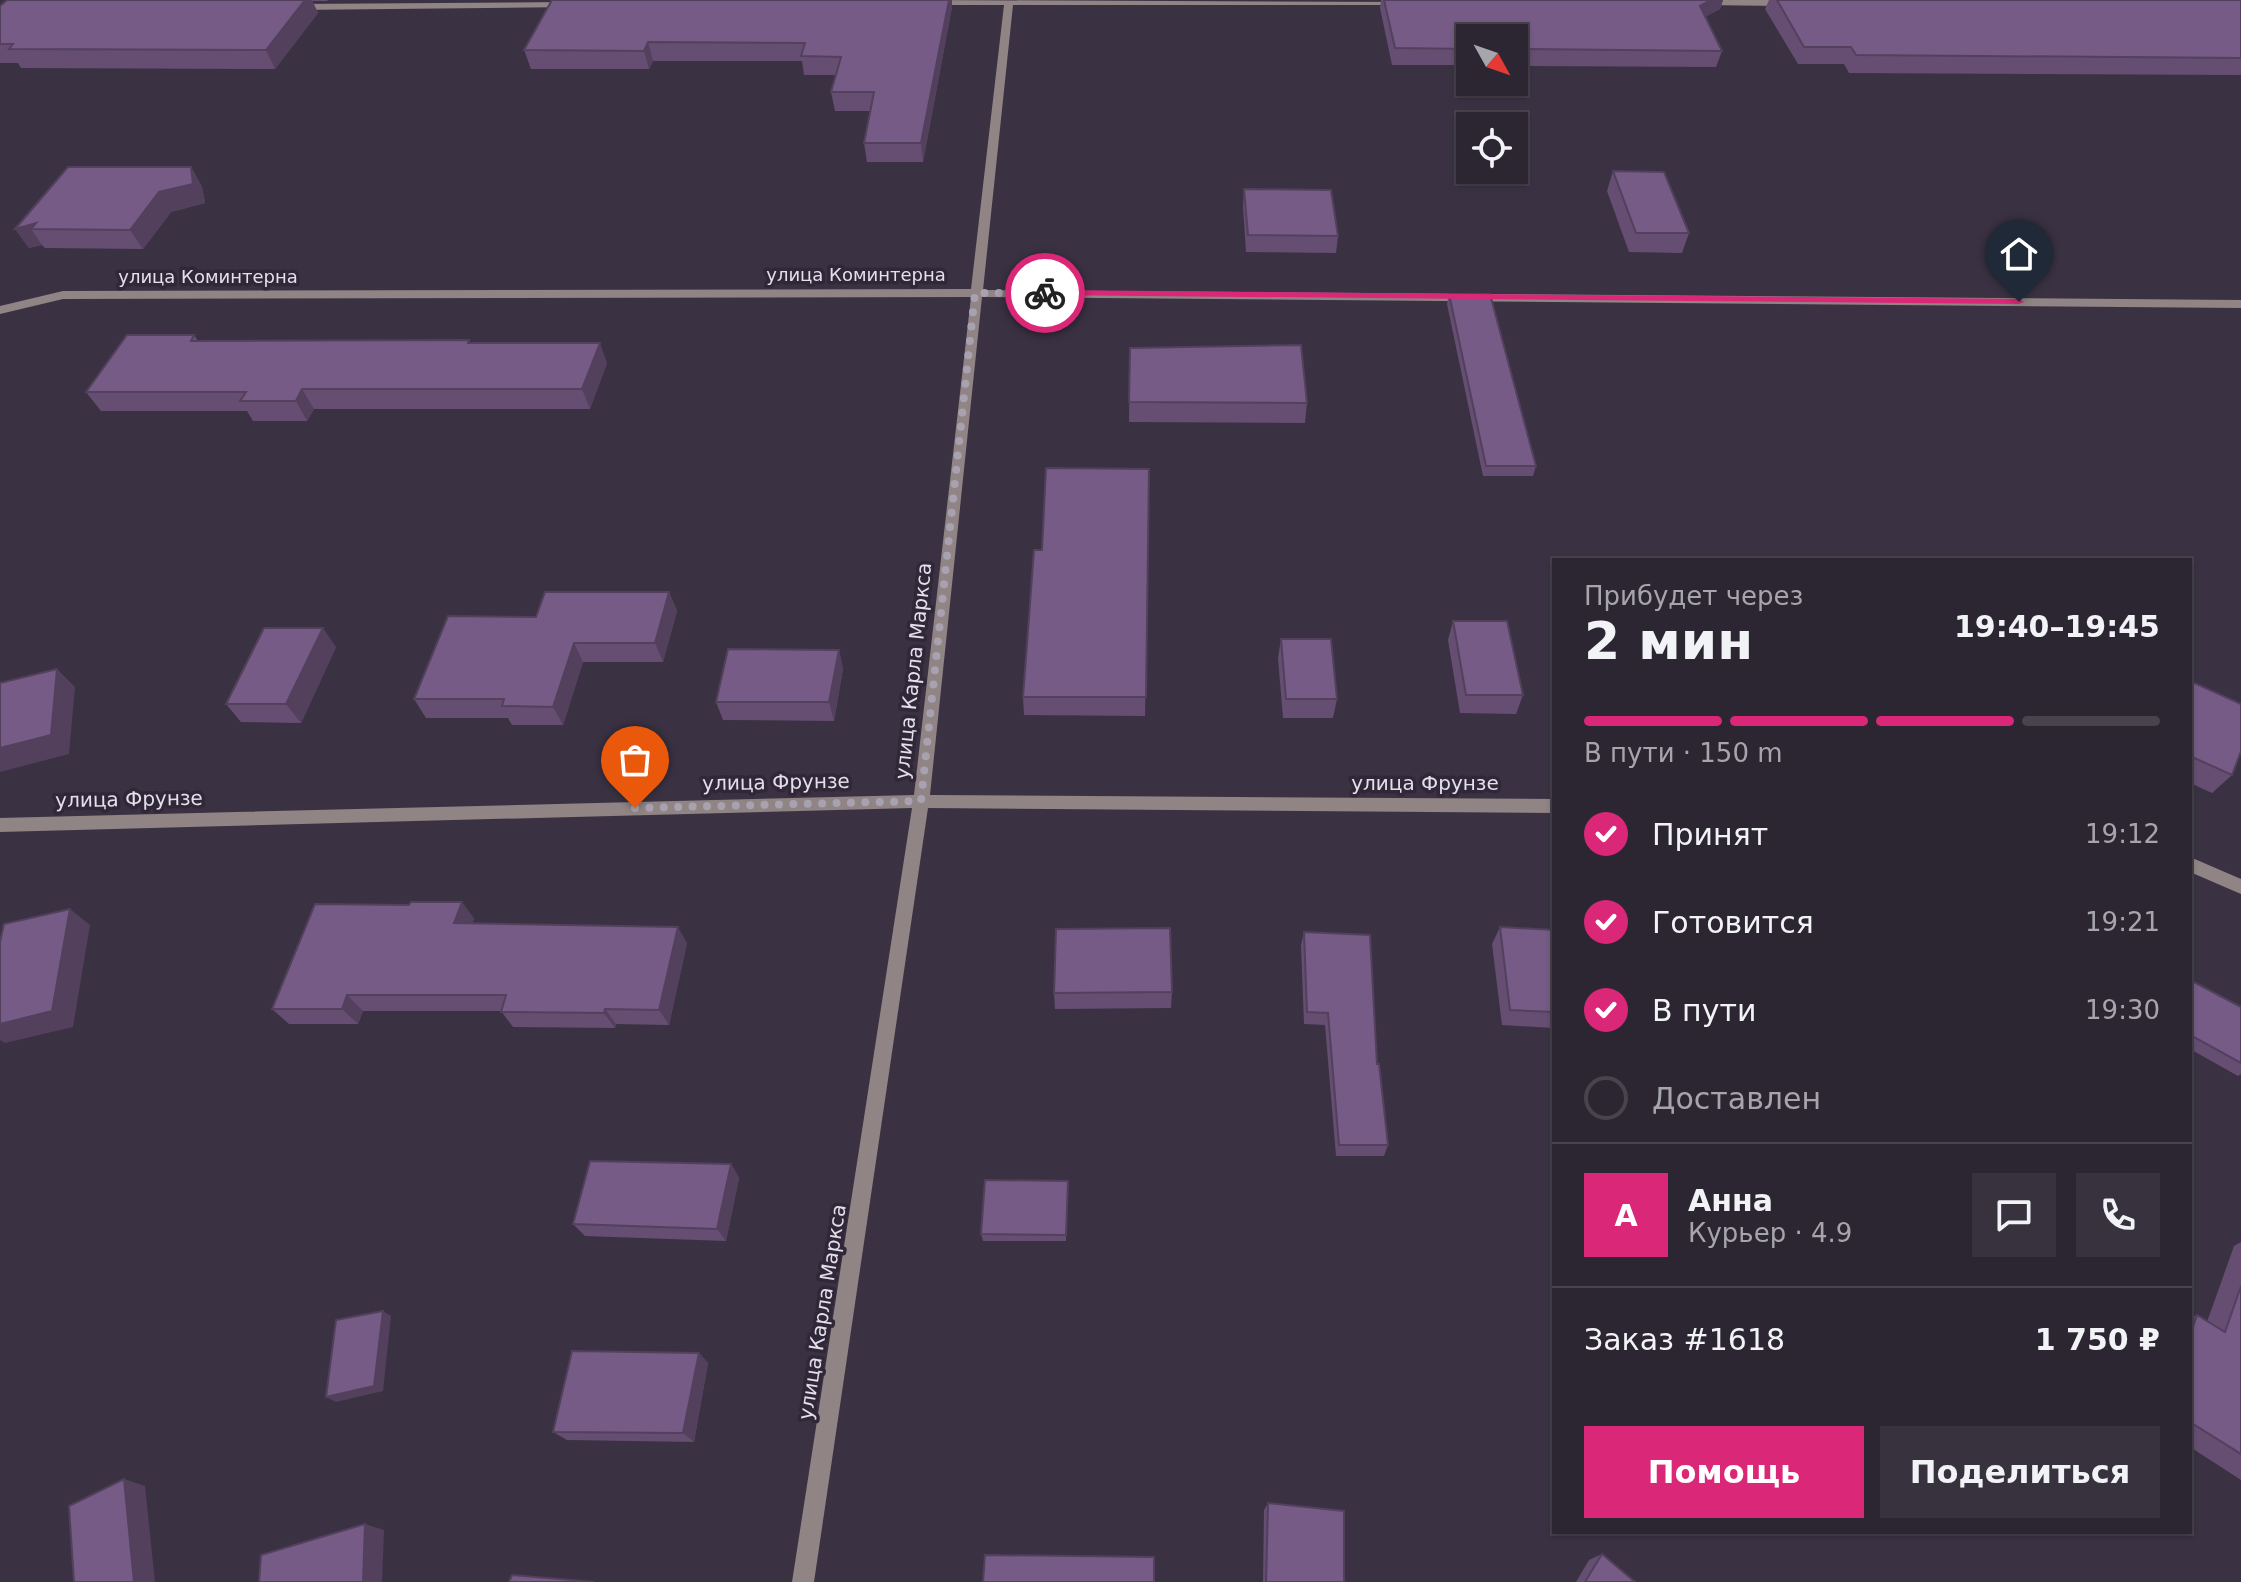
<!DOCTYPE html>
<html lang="ru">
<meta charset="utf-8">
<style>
:root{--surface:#2c2632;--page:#38323e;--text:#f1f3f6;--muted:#a6a5ac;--line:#48434d;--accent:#db2777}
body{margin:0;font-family:"DejaVu Sans",sans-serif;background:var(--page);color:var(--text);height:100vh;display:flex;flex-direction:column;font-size:30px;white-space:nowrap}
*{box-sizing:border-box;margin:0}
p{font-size:26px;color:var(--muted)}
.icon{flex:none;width:44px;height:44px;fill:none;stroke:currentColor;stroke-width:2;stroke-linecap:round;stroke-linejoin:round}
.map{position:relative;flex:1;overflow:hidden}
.details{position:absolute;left:1552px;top:558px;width:640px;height:976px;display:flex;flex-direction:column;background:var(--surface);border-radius:0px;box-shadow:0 2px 6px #0004,0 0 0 2px var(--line)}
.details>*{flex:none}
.needle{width:52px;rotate:130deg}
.buttons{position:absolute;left:1456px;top:24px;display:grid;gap:16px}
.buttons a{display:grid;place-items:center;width:72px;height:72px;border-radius:0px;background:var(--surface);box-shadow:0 2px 6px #0004,0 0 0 2px var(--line);font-size:40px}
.pin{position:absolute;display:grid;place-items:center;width:68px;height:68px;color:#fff;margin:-82px -34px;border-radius:50% 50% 50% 0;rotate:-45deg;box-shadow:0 0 8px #0007}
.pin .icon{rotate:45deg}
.courier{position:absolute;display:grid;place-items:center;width:80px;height:80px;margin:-40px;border:6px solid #db2777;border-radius:50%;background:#fff;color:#222;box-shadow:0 2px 10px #0007}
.head em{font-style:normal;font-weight:700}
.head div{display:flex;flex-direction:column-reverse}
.head{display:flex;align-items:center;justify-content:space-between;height:136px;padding:0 32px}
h1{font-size:52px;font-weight:700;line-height:60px}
.bar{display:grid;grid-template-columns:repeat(4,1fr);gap:12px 8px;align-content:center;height:96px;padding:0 32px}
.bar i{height:10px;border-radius:6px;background:var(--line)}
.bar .on{background:var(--accent)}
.bar p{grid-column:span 4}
.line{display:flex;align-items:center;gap:20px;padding:0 32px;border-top:2px solid var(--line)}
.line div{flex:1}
.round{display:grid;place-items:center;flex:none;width:84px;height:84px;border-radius:0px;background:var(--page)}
ol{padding:0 32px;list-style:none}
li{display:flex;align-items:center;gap:24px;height:88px}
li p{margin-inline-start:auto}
li .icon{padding:8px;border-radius:50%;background:var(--accent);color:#fff;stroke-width:4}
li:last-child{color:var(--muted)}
li i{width:44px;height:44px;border:4px solid var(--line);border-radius:50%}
.action{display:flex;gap:16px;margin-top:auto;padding:16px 32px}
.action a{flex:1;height:92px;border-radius:0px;background:var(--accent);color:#fff;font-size:32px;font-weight:700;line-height:92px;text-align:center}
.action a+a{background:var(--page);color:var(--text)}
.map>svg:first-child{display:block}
</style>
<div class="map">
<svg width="2241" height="1582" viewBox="0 0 2241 1582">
<rect width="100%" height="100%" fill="#3a3243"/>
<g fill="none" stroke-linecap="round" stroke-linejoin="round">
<!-- street -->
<g fill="#908484" fill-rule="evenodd">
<polygon points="928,0 1408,2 1403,5 1013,5 983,290 2241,300 2241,308 982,297 930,795 1554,799 1554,813 928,808 814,1582 792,1582 912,808 0,832 0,818 914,795 971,297 63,299 0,314 0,306 63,291 971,289 1004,5 931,5 926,2"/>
<polygon points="1700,0 1787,0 1792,3 1787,6 1703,5 1698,2"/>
<polygon points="571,2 574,3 574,7 295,10 290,7 295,4"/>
<polygon points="2190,857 2241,879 2241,894 2190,872"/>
</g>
</g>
<!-- wall -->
<g fill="#654e72">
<polygon points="7,0 328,0 327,1 312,1 318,13 275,69 21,68 18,63 0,63 0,6"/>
<polygon points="552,0 952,0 952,7 923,162 867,162 864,143 871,111 835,111 831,92 836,75 804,75 802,61 653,61 649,69 531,69 524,50"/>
<polygon points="1381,0 1723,0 1720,9 1705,17 1722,51 1716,67 1514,66 1514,38 1470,38 1470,65 1392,65 1380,8"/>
<polygon points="1769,0 2241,0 2241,75 1849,73 1844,64 1798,64 1765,9"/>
<polygon points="191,167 202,187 205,203 171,212 143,249 45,248 42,245 29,248 15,229"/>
<polygon points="1613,171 1689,233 1682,253 1629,252 1607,191"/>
<polygon points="1244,189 1338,236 1336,253 1246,252 1243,206"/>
<polygon points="1449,294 1536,466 1533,476 1483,476 1447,304"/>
<polygon points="194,335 198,341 471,343 607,363 590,409 314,409 307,421 253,421 247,411 101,411 86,392"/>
<polygon points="1130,348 1307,403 1305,423 1129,422"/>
<polygon points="1149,469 1145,716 1024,715 1023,697 1042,550"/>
<polygon points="669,592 677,611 663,662 583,662 563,725 512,725 508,718 426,718 414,699 536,617"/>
<polygon points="1453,621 1523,695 1516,714 1460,713 1448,640"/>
<polygon points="1281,639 1337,699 1333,718 1283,718 1278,658"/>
<polygon points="336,647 301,723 241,722 226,704"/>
<polygon points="839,650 843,669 834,721 723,720 716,702"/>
<polygon points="2190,681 2232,775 2212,793 2190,783"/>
<polygon points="474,918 472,924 687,943 669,1025 616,1024 615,1028 513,1027 501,1011 363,1011 358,1024 289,1024 272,1009"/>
<polygon points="1500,927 1554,930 1554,1028 1502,1025 1492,944"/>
<polygon points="1304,932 1377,1064 1388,1145 1384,1156 1336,1156 1325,1025 1304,1024 1301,945"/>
<polygon points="2190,980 2241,1007 2241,1074 2238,1076 2190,1049"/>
<polygon points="1172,992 1171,1008 1055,1009 1054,993"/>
<polygon points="731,1164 739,1178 726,1241 585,1236 573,1224"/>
<polygon points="1068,1181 1066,1241 983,1241 981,1234"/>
<polygon points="2241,1242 2241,1480 2190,1447 2190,1318 2197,1315 2207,1322 2234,1246"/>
<polygon points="699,1353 708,1363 694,1442 567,1440 553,1432"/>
<polygon points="1268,1503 1344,1582 1263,1582 1264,1510"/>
<polygon points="1602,1554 1635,1582 1576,1582 1589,1560"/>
</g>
<!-- shaded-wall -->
<g fill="#52405d">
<polygon points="305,0 312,0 318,13 275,69 266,50"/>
<polygon points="949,0 952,0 952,7 923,162 921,143"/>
<polygon points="1711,0 1723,0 1720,9 1695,22 1700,6"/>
<polygon points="648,42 653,61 649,69 644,51"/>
<polygon points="191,167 202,187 205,203 171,212 143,249 130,230 159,192"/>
<polygon points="36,223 31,229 42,245 29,248 15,229"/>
<polygon points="600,343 607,363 590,409 582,389"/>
<polygon points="302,389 314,409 307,421 296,401"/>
<polygon points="669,592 677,611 663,662 655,643"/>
<polygon points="323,628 336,647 301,723 286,704"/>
<polygon points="574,643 583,662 563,725 553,707"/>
<polygon points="839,650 843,669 834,721 829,702"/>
<polygon points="57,669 75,687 69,754 0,772 0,748"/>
<polygon points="462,902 474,918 467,940 454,923"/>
<polygon points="70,909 90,925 73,1027 5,1043 0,1040 0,1024"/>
<polygon points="678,927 687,943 669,1025 659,1010"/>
<polygon points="347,995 363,1011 358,1024 342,1009"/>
<polygon points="605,1009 616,1024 615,1028 604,1013"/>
<polygon points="731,1164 739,1178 726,1241 717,1229"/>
<polygon points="383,1311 391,1316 383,1391 336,1402 326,1397"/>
<polygon points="699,1353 708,1363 694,1442 683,1433"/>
<polygon points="124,1479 145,1486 155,1582 134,1582"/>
<polygon points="365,1524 384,1530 382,1582 363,1582"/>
</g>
<!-- building -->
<g fill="#755b85" stroke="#52405d" stroke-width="2">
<polygon points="7,0 305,0 266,50 9,49 13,44 0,44 0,6"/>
<polygon points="552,0 949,0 921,143 864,143 874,92 831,92 841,57 801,56 805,43 648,42 644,51 524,50"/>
<polygon points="1384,0 1711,0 1700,6 1722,51 1514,49 1514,38 1470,38 1470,49 1395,48"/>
<polygon points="1777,0 2241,0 2241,58 1856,55 1851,47 1804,47"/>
<polygon points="68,167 191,167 193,184 159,192 130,230 31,229 36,223 15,229"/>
<polygon points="1613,171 1664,172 1689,233 1636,233"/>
<polygon points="1244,189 1331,190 1338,236 1248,235"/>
<polygon points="1449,294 1490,294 1536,466 1486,466"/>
<polygon points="127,335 194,335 191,341 469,340 468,343 600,343 582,389 302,389 296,401 240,401 246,392 86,392"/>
<polygon points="1301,345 1307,403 1129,402 1130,348"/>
<polygon points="1046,468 1149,469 1146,697 1023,697 1034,550 1042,550"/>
<polygon points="545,592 669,592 655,643 574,643 553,707 502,706 504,699 414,699 448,616 536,617"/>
<polygon points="1453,621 1507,621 1523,695 1466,695"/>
<polygon points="264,628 323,628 286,704 226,704"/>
<polygon points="1281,639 1331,639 1337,699 1286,699"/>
<polygon points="728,649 839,650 829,702 716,702"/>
<polygon points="57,669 51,735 0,748 0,683"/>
<polygon points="2190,681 2241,704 2241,751 2232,775 2190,756"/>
<polygon points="411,902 462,902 454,923 678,927 659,1010 605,1009 604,1013 501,1012 506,995 347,995 342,1009 272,1009 315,904 409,905"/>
<polygon points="70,909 52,1011 0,1024 0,942 4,924"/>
<polygon points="1500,927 1554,930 1554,1012 1510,1010"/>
<polygon points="1170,928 1172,992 1054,993 1056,929"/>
<polygon points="1304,932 1370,935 1377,1064 1379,1064 1388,1145 1339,1145 1328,1013 1307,1012"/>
<polygon points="2190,980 2241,1007 2241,1063 2190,1035"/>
<polygon points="590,1161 731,1164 717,1229 573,1224"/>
<polygon points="985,1180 1068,1181 1066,1235 981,1234"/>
<polygon points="2241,1286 2241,1454 2190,1422 2190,1336 2197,1315 2225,1332"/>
<polygon points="383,1311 374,1386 326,1397 336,1320"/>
<polygon points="572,1351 699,1353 683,1433 553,1432"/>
<polygon points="124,1479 134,1582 74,1582 69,1506"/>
<polygon points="1268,1503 1344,1511 1344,1582 1266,1582"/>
<polygon points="365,1524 363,1582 259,1582 261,1555"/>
<polygon points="1602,1554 1635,1582 1585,1582"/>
<polygon points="985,1555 1154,1557 1154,1582 983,1582"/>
<polygon points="512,1575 594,1582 509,1582"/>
</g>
<!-- route -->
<polygon fill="#db2777" points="1045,290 2019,299 2024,302 2019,304 1041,295"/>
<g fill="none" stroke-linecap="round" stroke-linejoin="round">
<!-- done -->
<polyline stroke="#a8a2b0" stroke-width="8" stroke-dasharray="0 14.4" points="635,808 921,801 975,293 1045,293"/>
</g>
<g text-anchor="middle" stroke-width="7" stroke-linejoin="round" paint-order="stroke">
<!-- far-street labels -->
<g font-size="18" fill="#e4dfea" stroke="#302838">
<text x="856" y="281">улица Коминтерна</text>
<text x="208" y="283">улица Коминтерна</text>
</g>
<!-- street labels -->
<g font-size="20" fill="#e4dfea" stroke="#302838">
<text transform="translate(913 671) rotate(-84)" y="7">улица Карла Маркса</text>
<text transform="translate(776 782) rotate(-1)" y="7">улица Фрунзе</text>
<text x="1425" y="790">улица Фрунзе</text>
<text transform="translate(129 799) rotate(-1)" y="7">улица Фрунзе</text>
<text transform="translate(822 1312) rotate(-81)" y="7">улица Карла Маркса</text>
</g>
</g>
</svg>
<div class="buttons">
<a><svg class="needle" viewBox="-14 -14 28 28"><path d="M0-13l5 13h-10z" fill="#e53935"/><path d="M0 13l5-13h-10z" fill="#a6a5ac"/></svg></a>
<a><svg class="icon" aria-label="locate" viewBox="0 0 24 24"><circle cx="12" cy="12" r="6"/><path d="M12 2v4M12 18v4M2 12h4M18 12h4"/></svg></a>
</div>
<div class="pin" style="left:635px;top:808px;background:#ea580c"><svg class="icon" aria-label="bag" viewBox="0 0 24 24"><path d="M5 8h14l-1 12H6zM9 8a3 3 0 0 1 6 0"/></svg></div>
<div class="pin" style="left:2019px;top:302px;background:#1f2937"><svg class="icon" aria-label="home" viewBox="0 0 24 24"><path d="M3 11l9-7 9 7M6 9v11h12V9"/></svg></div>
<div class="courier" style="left:1045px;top:293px"><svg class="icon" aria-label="bike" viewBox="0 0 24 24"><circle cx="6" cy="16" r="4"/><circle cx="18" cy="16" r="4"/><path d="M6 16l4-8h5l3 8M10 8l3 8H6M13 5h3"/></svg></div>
<section class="details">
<div class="head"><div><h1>2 мин</h1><p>Прибудет через</p></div><em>19:40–19:45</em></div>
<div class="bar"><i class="on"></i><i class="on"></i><i class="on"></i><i></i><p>В пути · 150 m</p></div>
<ol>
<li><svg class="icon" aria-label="check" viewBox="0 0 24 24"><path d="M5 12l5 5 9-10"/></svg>Принят<p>19:12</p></li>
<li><svg class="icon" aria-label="check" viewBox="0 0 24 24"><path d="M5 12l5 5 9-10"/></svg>Готовится<p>19:21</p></li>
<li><svg class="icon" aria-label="check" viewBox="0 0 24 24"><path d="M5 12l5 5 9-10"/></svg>В пути<p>19:30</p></li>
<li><i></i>Доставлен</li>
</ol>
<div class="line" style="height:144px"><b class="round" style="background:var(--accent);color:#fff">А</b><div><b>Анна</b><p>Курьер · 4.9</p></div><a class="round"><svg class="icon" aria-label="chat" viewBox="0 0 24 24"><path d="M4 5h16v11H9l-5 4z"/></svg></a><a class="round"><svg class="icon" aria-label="phone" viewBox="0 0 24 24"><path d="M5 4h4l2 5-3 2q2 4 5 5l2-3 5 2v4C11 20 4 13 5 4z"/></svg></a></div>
<div class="line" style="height:104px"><div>Заказ #1618</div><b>1 750 ₽</b></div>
<div class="action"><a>Помощь</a><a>Поделиться</a></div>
</section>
</div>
